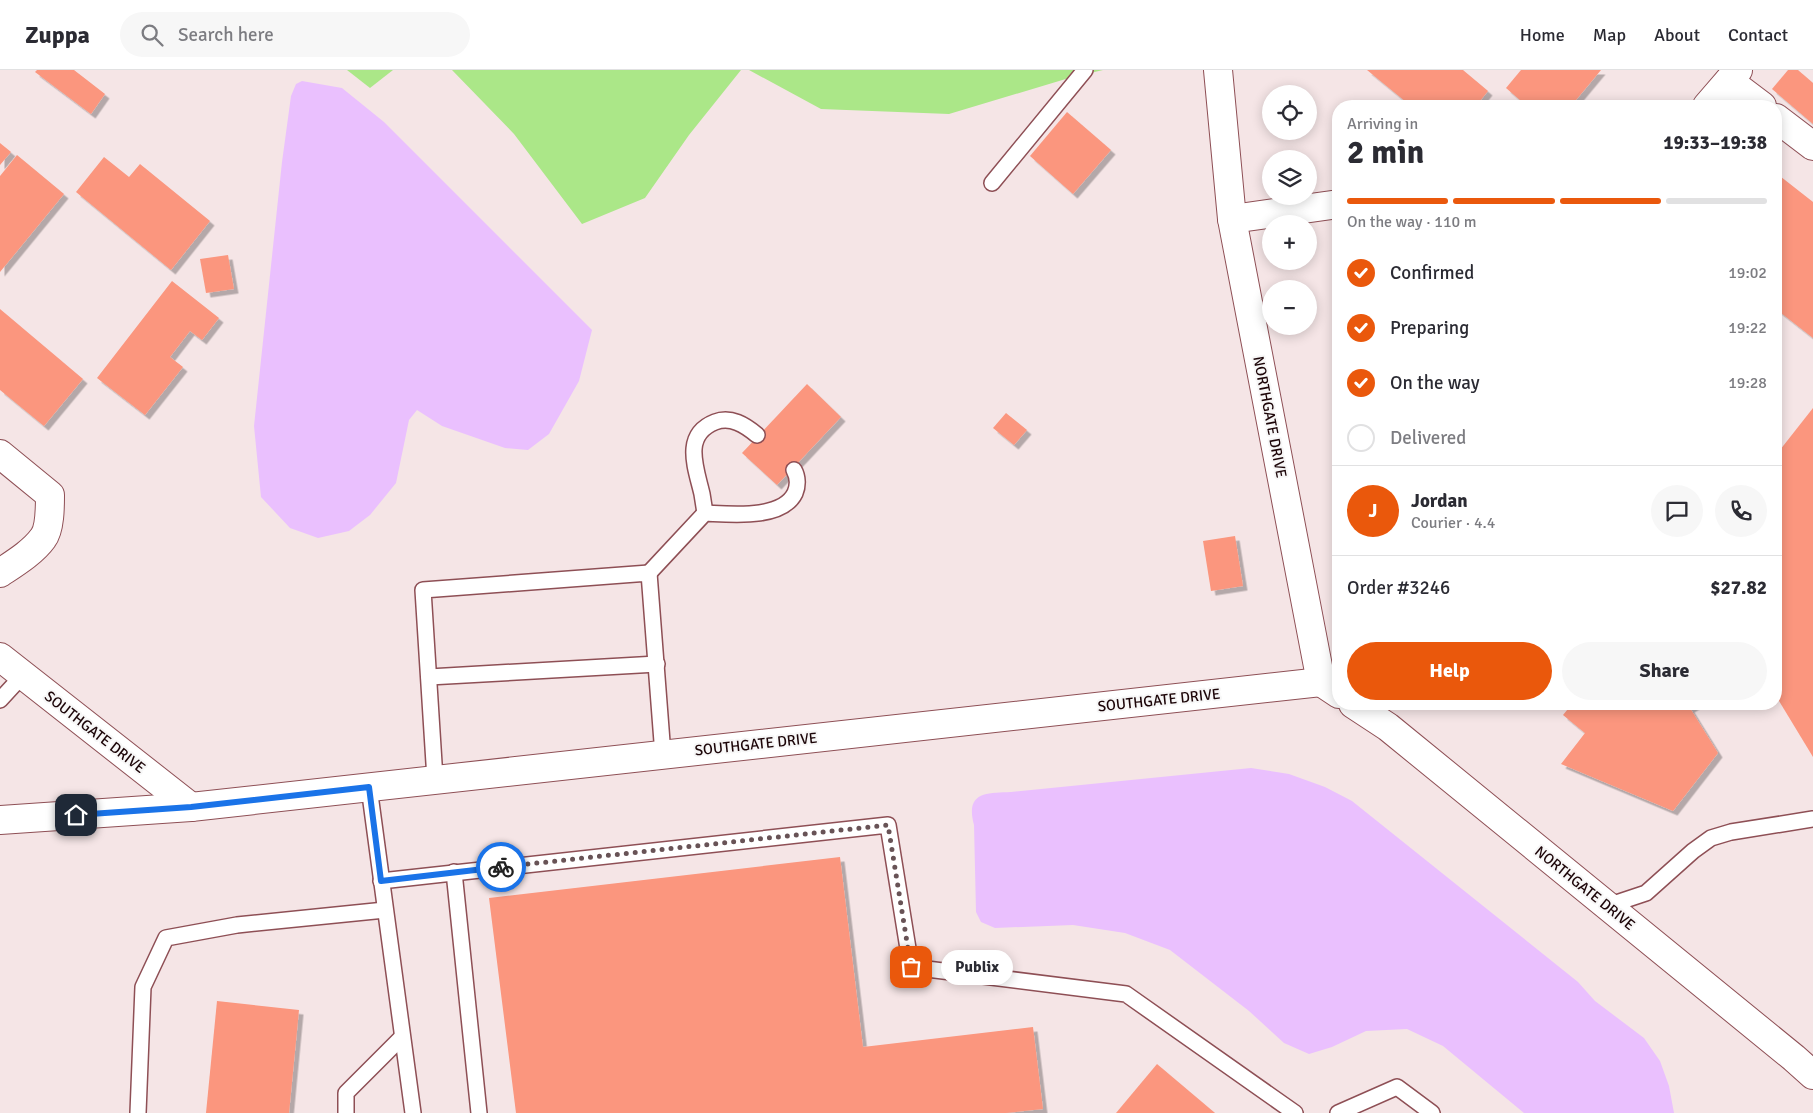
<!DOCTYPE html>
<meta charset="utf-8">
<style>
:root{--surface:#fff;--page:#f7f7f7;--text:#2b2b33;--muted:#7c7c81;--line:#e1e1e2;--accent:#ea580c}
body{margin:0;font-family:Signika,sans-serif;background:var(--page);color:var(--text);height:100vh;display:flex;flex-direction:column;font-size:19px;white-space:nowrap}
*{box-sizing:border-box;margin:0}
p{font-size:16px;color:var(--muted)}
.icon{flex:none;width:28px;height:28px;fill:none;stroke:currentColor;stroke-width:2;stroke-linecap:round;stroke-linejoin:round}
.map{position:relative;flex:1;overflow:hidden}
.drawer{position:absolute;left:1332px;top:30px;width:450px;height:610px;display:flex;flex-direction:column;background:var(--surface);border-radius:20px;box-shadow:0 2px 12px #0003}
.drawer>*{flex:none}
.buttons{position:absolute;left:1262px;top:15px;display:grid;gap:10px}
.buttons a{display:grid;place-items:center;width:55px;height:55px;border-radius:50%;background:var(--surface);box-shadow:0 2px 12px #0003;font-size:25px}
.pin{position:absolute;display:grid;place-items:center;width:42px;height:42px;color:#fff;margin:-21px;border-radius:10px;box-shadow:0 2px 8px #0006}
.courier{position:absolute;display:grid;place-items:center;width:50px;height:50px;margin:-25px;border:4px solid #1a73e8;border-radius:50%;background:#fff;color:#222;box-shadow:0 1px 6px #0007}
.bubble{position:absolute;height:35px;border-radius:18px;background:var(--surface);box-shadow:0 2px 12px #0003;font-size:16px;font-weight:700;line-height:35px;text-align:center}
.overview em{font-style:normal;font-weight:700}
.overview div{display:flex;flex-direction:column-reverse}
.overview{display:flex;align-items:center;justify-content:space-between;height:85px;padding:0 15px}
h1{font-size:32px;font-weight:700;line-height:38px}
.bar{display:grid;grid-template-columns:repeat(4,1fr);gap:8px 5px;align-content:center;height:60px;padding:0 15px}
.bar i{height:6px;border-radius:4px;background:var(--line)}
.bar .on{background:var(--accent)}
.bar p{grid-column:span 4}
.line{display:flex;align-items:center;gap:12px;padding:0 15px;border-top:1px solid var(--line)}
.line div{flex:1}
.round{display:grid;place-items:center;flex:none;width:52px;height:52px;border-radius:26px;background:var(--page)}
ol{padding:0 15px;list-style:none}
li{display:flex;align-items:center;gap:15px;height:55px}
li p{margin-inline-start:auto}
li .icon{padding:5px;border-radius:50%;background:var(--accent);color:#fff;stroke-width:4}
li:last-child{color:var(--muted)}
li i{width:28px;height:28px;border:2px solid var(--line);border-radius:50%}
.button{display:flex;gap:10px;margin-top:auto;padding:10px 15px}
.button a{flex:1;height:58px;border-radius:30px;background:var(--accent);color:#fff;font-size:20px;font-weight:700;line-height:58px;text-align:center}
.button a+a{background:var(--page);color:var(--text)}
header{display:flex;align-items:center;gap:30px;box-sizing:border-box;height:70px;padding:0 25px;background:var(--surface);border-bottom:1px solid var(--line)}
header strong{font-size:24px}
nav{display:flex;gap:28px;margin-inline-start:auto;font-size:18px}
.search{width:350px;height:45px;background:var(--page);display:flex;align-items:center;gap:12px;box-sizing:border-box;padding:0 18px;border-radius:28px;color:var(--muted);font-size:19px}
.map>svg:first-child{display:block}
</style>
<header>
<strong>Zuppa</strong>
<div class="search"><svg class="icon" aria-label="search" viewBox="0 0 24 24"><circle cx="10" cy="10" r="6"/><path d="M15 15l6 6"/></svg>Search here</div>
<nav><a>Home</a><a>Map</a><a>About</a><a>Contact</a></nav>
</header>
<div class="map">
<svg width="1813" height="1043" viewBox="0 0 1813 1043">
<defs>
<filter id="shadow"><feDropShadow dx="4.5" dy="4.5" stdDeviation="0" flood-color="#0004"/></filter>
</defs>
<rect width="100%" height="100%" fill="#f5e5e6"/>
<!-- green -->
<g fill="#abe788">
<polygon points="347,0 393,0 370,18"/>
<polygon points="452,0 741,0 689,65 645,128 582,154 514,64"/>
<polygon points="749,0 1103,0 1069,8 949,44 821,39"/>
</g>
<!-- water -->
<g fill="#eac0fe">
<polygon points="302,11 342,18 384,52 592,260 579,311 549,364 528,380 505,378 442,356 417,340 409,350 396,413 370,445 349,461 318,468 290,458 261,427 254,356 282,92 291,26 296,14"/>
<path d="M1251,698L1289,704L1325,717L1352,731L1578,912L1595,931L1644,968L1660,991L1669,1016L1674,1043H1524L1443,976L1407,959L1366,961L1332,977L1309,984L1284,973L1249,941L1170,880L1125,863L1073,855L995,858L981,852L976,842L974,755C965,722 986,723 1011,722Z"/>
</g>
<!-- building -->
<g fill="#fb967e" filter="url(#shadow)">
<polygon points="37,0 74,0 105,24 91,44 35,2"/>
<polygon points="1367,0 1463,0 1488,21 1476,36 1411,36"/>
<polygon points="1521,0 1601,0 1571,36 1527,36 1506,18"/>
<polygon points="1788,0 1798,0 1813,13 1813,54 1772,19"/>
<polygon points="1067,42 1111,80 1073,124 1030,86"/>
<polygon points="0,73 11,82 0,95"/>
<polygon points="17,85 64,124 0,202 0,106"/>
<polygon points="104,87 129,107 140,94 210,151 171,200 76,122"/>
<polygon points="1776,103 1813,132 1813,268 1776,239"/>
<polygon points="228,185 234,219 206,223 200,189"/>
<polygon points="172,211 219,248 202,270 190,261 170,287 183,297 145,345 97,308"/>
<polygon points="0,239 83,309 44,356 0,320"/>
<polygon points="807,314 841,347 777,415 742,383"/>
<polygon points="1813,338 1813,687 1776,626 1776,385"/>
<polygon points="1006,343 1027,360 1014,375 993,358"/>
<polygon points="1235,466 1243,516 1211,521 1203,471"/>
<polygon points="1572,634 1697,634 1690,638 1718,683 1673,741 1561,694 1585,663 1563,645"/>
<polygon points="840,787 863,977 1033,957 1043,1039 1006,1043 516,1043 489,828"/>
<polygon points="217,931 299,940 289,1043 206,1043"/>
<polygon points="1157,994 1215,1043 1116,1043"/>
</g>
<g fill="none" stroke-linecap="round" stroke-linejoin="round">
<!-- service casing -->
<g stroke="#8e4f55" stroke-width="18">
<g id="service">
<polyline points="992,113 1085,0"/>
<path d="M705,443C704,437 703,430 702,424C696,398 682,365 715,352C731,346 745,355 757,365"/>
<path d="M649,503L705,443C730,444 782,450 795,423C798,416 798,407 794,400"/>
<polyline points="429,607 657,594"/>
<polyline points="0,630 23,605"/>
<polyline points="435,709 423,520 649,503 663,685"/>
<polyline points="369,717 413,1043"/>
<polyline points="454,802 479,1043"/>
<polyline points="381,811 888,755 911,897 1126,924 1295,1043"/>
<polyline points="1607,836 1646,823 1693,781 1711,768 1731,762 1813,749"/>
<polyline points="138,1043 143,917 166,868 237,855 385,840"/>
<polyline points="346,1043 346,1023 402,967"/>
<polyline points="1338,1043 1397,1017 1432,1043"/>
</g>
</g>
<!-- minor casing -->
<g stroke="#8e4f55" stroke-width="30">
<g id="minor">
<polyline points="1218,0 1232,149 1321,612 1339,624"/>
<polyline points="1729,11 1762,36"/>
<polyline points="1707,36 1738,0"/>
<polyline points="1776,48 1813,76"/>
<polyline points="1232,149 1339,134"/>
<path d="M0,384L50,425C50,436 50,459 43,468C33,482 15,493 0,503"/>
<polyline points="0,587 191,737"/>
<polyline points="1353,634 1388,657 1794,988 1813,1005"/>
<polyline points="0,750 191,737 1321,612"/>
</g>
</g>
<!-- service -->
<use href="#service" stroke="#fff" stroke-width="15"/>
<!-- minor -->
<use href="#minor" stroke="#fff" stroke-width="28"/>
</g>
<g fill="none" stroke-linecap="round" stroke-linejoin="round">
<!-- done -->
<polyline stroke="#685356" stroke-width="5" stroke-dasharray="0 9" points="501,797 888,755 911,897"/>
<!-- route -->
<polyline stroke="#1a73e8" stroke-width="6" points="76,745 191,737 369,717 381,811 501,797"/>
</g>
<g text-anchor="middle" stroke-width="4" stroke-linejoin="round" paint-order="stroke">
<!-- street labels -->
<g font-size="15" fill="#1c0508" stroke="#f7f7f7">
<text transform="translate(1270 347) rotate(79)" y="5">NORTHGATE DRIVE</text>
<text transform="translate(1159 630) rotate(-6)" y="5">SOUTHGATE DRIVE</text>
<text transform="translate(95 662) rotate(38)" y="5">SOUTHGATE DRIVE</text>
<text transform="translate(756 674) rotate(-6)" y="5">SOUTHGATE DRIVE</text>
<text transform="translate(1585 818) rotate(39)" y="5">NORTHGATE DRIVE</text>
</g>
</g>
</svg>
<div class="buttons">
<a><svg class="icon" aria-label="locate" viewBox="0 0 24 24"><circle cx="12" cy="12" r="6"/><path d="M12 2v4M12 18v4M2 12h4M18 12h4"/></svg></a>
<a><svg class="icon" aria-label="layers" viewBox="0 0 24 24"><path d="M12 4l9 5-9 5-9-5zM3 14l9 5 9-5"/></svg></a>
<a>+</a>
<a>−</a>
</div>
<div class="pin" style="left:911px;top:897px;background:#ea580c"><svg class="icon" aria-label="bag" viewBox="0 0 24 24"><path d="M5 8h14l-1 12H6zM9 8a3 3 0 0 1 6 0"/></svg></div>
<div class="pin" style="left:76px;top:745px;background:#1f2937"><svg class="icon" aria-label="home" viewBox="0 0 24 24"><path d="M3 11l9-7 9 7M6 9v11h12V9"/></svg></div>
<div class="courier" style="left:501px;top:797px"><svg class="icon" aria-label="bike" viewBox="0 0 24 24"><circle cx="6" cy="16" r="4"/><circle cx="18" cy="16" r="4"/><path d="M6 16l4-8h5l3 8M10 8l3 8H6M13 5h3"/></svg></div>
<div class="bubble" style="left:941px;top:880px;width:72px">Publix</div>
<section class="drawer">
<div class="overview"><div><h1>2 min</h1><p>Arriving in</p></div><em>19:33–19:38</em></div>
<div class="bar"><i class="on"></i><i class="on"></i><i class="on"></i><i></i><p>On the way · 110 m</p></div>
<ol>
<li><svg class="icon" aria-label="check" viewBox="0 0 24 24"><path d="M5 12l5 5 9-10"/></svg>Confirmed<p>19:02</p></li>
<li><svg class="icon" aria-label="check" viewBox="0 0 24 24"><path d="M5 12l5 5 9-10"/></svg>Preparing<p>19:22</p></li>
<li><svg class="icon" aria-label="check" viewBox="0 0 24 24"><path d="M5 12l5 5 9-10"/></svg>On the way<p>19:28</p></li>
<li><i></i>Delivered</li>
</ol>
<div class="line" style="height:90px"><b class="round" style="background:var(--accent);color:#fff">J</b><div><b>Jordan</b><p>Courier · 4.4</p></div><a class="round"><svg class="icon" aria-label="chat" viewBox="0 0 24 24"><path d="M4 5h16v11H9l-5 4z"/></svg></a><a class="round"><svg class="icon" aria-label="phone" viewBox="0 0 24 24"><path d="M5 4h4l2 5-3 2q2 4 5 5l2-3 5 2v4C11 20 4 13 5 4z"/></svg></a></div>
<div class="line" style="height:65px"><div>Order #3246</div><b>$27.82</b></div>
<div class="button"><a>Help</a><a>Share</a></div>
</section>
</div>
